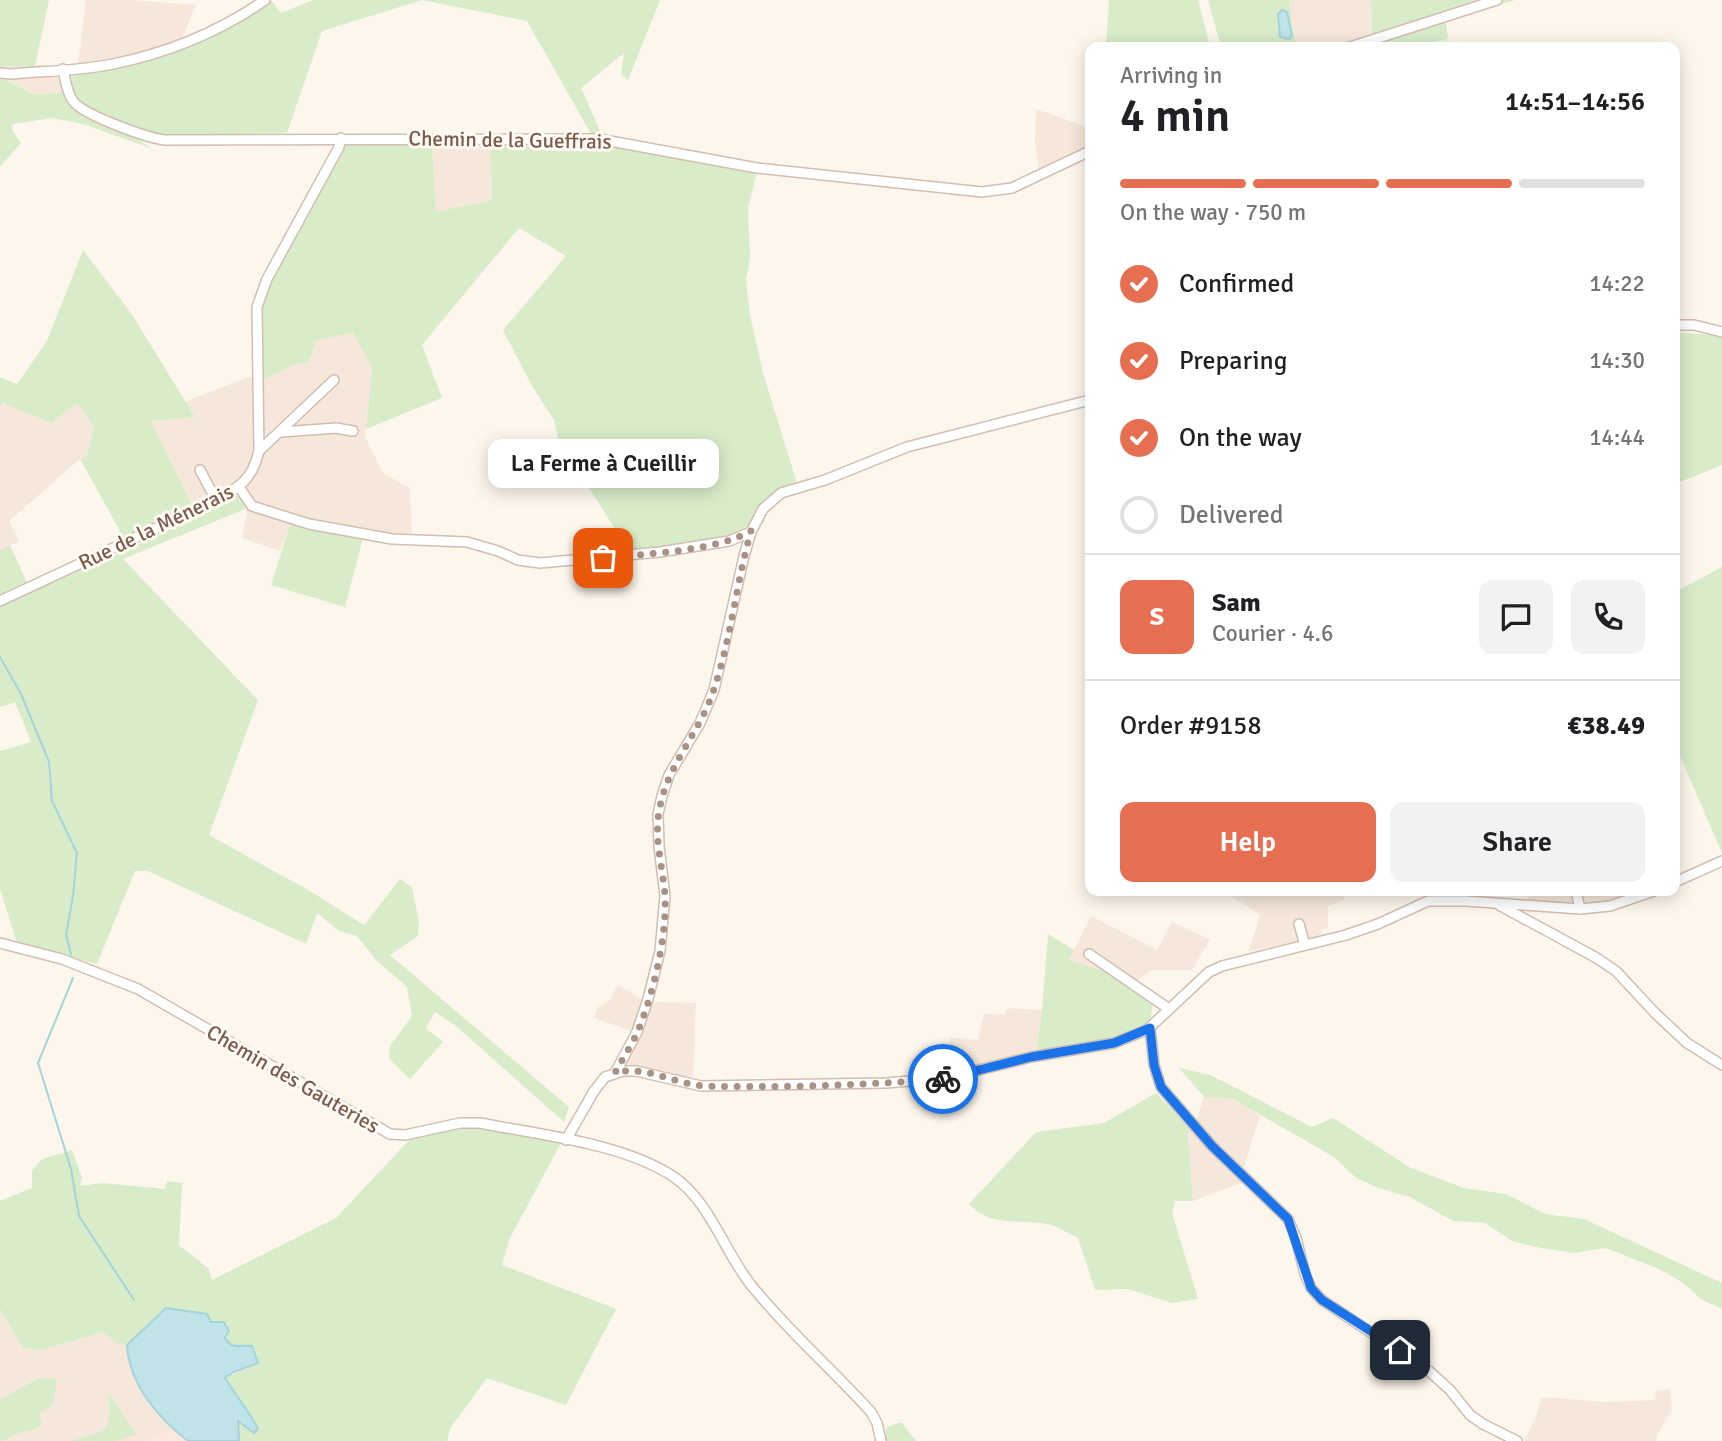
<!DOCTYPE html>
<meta charset="utf-8">
<style>
:root{--surface:#fff;--page:#f2f2f2;--text:#202124;--muted:#757577;--line:#e0e0e0;--accent:#e76f51}
body{margin:0;font-family:Signika,sans-serif;background:var(--page);color:var(--text);height:100vh;display:flex;flex-direction:column;font-size:26px;white-space:nowrap}
*{box-sizing:border-box;margin:0}
p{font-size:23px;color:var(--muted)}
.icon{flex:none;width:38px;height:38px;fill:none;stroke:currentColor;stroke-width:2;stroke-linecap:round;stroke-linejoin:round}
.map{position:relative;flex:1;overflow:hidden}
.details{position:absolute;left:1085px;top:42px;width:595px;height:854px;display:flex;flex-direction:column;background:var(--surface);border-radius:14px;box-shadow:0 4px 18px #0003}
.details>*{flex:none}
.pin{position:absolute;display:grid;place-items:center;width:60px;height:60px;color:#fff;margin:-30px;border-radius:14px;box-shadow:0 4px 10px #0006}
.courier{position:absolute;display:grid;place-items:center;width:70px;height:70px;margin:-35px;border:5px solid #1a73e8;border-radius:50%;background:#fff;color:#222;box-shadow:0 2px 9px #0007}
.bubble{position:absolute;height:49px;border-radius:14px;background:var(--surface);box-shadow:0 4px 18px #0003;font-size:23px;font-weight:600;line-height:49px;text-align:center}
.head em{font-style:normal;font-weight:600}
.head div{display:flex;flex-direction:column-reverse}
.head{display:flex;align-items:center;justify-content:space-between;height:119px;padding:0 35px}
h1{font-size:46px;font-weight:600;line-height:52px}
.bar{display:grid;grid-template-columns:repeat(4,1fr);gap:10px 7px;align-content:center;height:84px;padding:0 35px}
.bar i{height:9px;border-radius:5px;background:var(--line)}
.bar .active{background:var(--accent)}
.bar p{grid-column:span 4}
.line{display:flex;align-items:center;gap:18px;padding:0 35px;border-top:2px solid var(--line)}
.line div{flex:1}
.round{display:grid;place-items:center;flex:none;width:74px;height:74px;border-radius:14px;background:var(--page)}
ol{padding:0 35px;list-style:none}
li{display:flex;align-items:center;gap:21px;height:77px}
li p{margin-inline-start:auto}
li .icon{padding:7px;border-radius:50%;background:var(--accent);color:#fff;stroke-width:4}
li:last-child{color:var(--muted)}
li i{width:38px;height:38px;border:4px solid var(--line);border-radius:50%}
.button{display:flex;gap:14px;margin-top:auto;padding:14px 35px}
.button a{flex:1;height:80px;border-radius:14px;background:var(--accent);color:#fff;font-size:28px;font-weight:600;line-height:80px;text-align:center}
.button a+a{background:var(--page);color:var(--text)}
.map>svg:first-child{display:block}
</style>
<div class="map">
<svg width="1722" height="1441" viewBox="0 0 1722 1441">
<rect width="100%" height="100%" fill="#fdf6ec"/>
<!-- residential -->
<g fill="#f5e8da">
<polygon points="86,0 132,0 196,5 180,43 70,79 62,92 36,95 2,78 0,66 78,65"/>
<polygon points="1289,0 1437,0 1372,45 1373,47 1296,47"/>
<polygon points="1036,109 1090,128 1090,155 1040,180 1035,142"/>
<polygon points="432,144 490,144 492,200 435,213"/>
<polygon points="353,333 372,368 365,437 384,474 410,488 412,532 404,543 290,525 280,551 242,538 247,513 239,495 195,512 151,421 194,417 186,403 194,398 249,377 261,381 296,364 309,362 316,340"/>
<polygon points="77,402 94,426 86,457 80,459 9,521 19,541 0,551 0,406 2,403 51,422"/>
<polygon points="1231,891 1346,891 1344,900 1328,906 1328,928 1321,930 1322,935 1319,938 1249,951 1260,915 1229,895"/>
<polygon points="1528,891 1637,891 1638,893 1586,905 1529,901"/>
<polygon points="1091,916 1157,950 1172,922 1210,940 1192,970 1152,970 1130,986 1069,960"/>
<polygon points="618,985 642,999 642,1007 632,1031 594,1018 597,1008 609,1001"/>
<polygon points="658,1002 696,1003 693,1080 625,1066 652,1004"/>
<polygon points="1007,1008 1042,1010 1036,1053 946,1071 950,1037 978,1040 984,1014 1005,1015"/>
<polygon points="1204,1097 1231,1097 1260,1116 1243,1169 1254,1178 1193,1201 1188,1133 1195,1125"/>
<polygon points="0,1309 22,1347 38,1351 103,1332 118,1344 127,1345 128,1360 157,1412 174,1429 148,1441 0,1441"/>
<polygon points="1670,1389 1672,1409 1657,1435 1656,1441 1524,1441 1536,1417 1541,1397 1606,1402 1655,1400 1656,1391"/>
</g>
<!-- commercial -->
<polygon fill="#fde8e0" points="174,1429 188,1441 148,1441"/>
<!-- green -->
<g fill="#d8ecc9">
<polygon points="0,0 49,0 35,66 0,66"/>
<path d="M271,0L281,13L313,0H660L628,80L621,74L624,53L581,88L602,135L591,134L527,21L422,0L322,31L287,133L156,135L137,128L132,136L153,149L83,124L53,118L13,124L12,130L21,143L0,167V77L36,95L62,92C66,87 69,78 75,75C85,69 100,70 112,67C167,50 224,33 271,0Z"/>
<polygon points="1109,0 1198,0 1210,46 1106,47"/>
<polygon points="1208,0 1289,0 1296,47 1221,47"/>
<polygon points="1371,0 1515,0 1446,22 1448,39 1412,47 1373,47"/>
<polygon points="611,143 696,162 757,172 748,208 750,258 746,280 750,315 763,373 797,483 766,499 750,524 735,534 630,553 558,438 554,420 532,386 503,330 566,256 519,228 422,345 442,398 366,429 372,368 353,333 316,340 309,362 296,364 261,381 261,311 267,290 344,147 350,144 432,144 436,212 492,200 490,144"/>
<polygon points="83,250 131,313 195,417 151,421 195,512 239,495 245,509 123,559 258,700 209,835 310,891 364,925 400,879 412,887 419,923 418,936 390,955 569,1107 564,1122 456,1026 435,1012 426,1028 443,1042 410,1079 389,1058 390,1046 412,1016 407,987 376,960 357,936 339,931 317,913 306,944 148,871 135,871 97,964 17,943 0,889 0,751 31,742 15,702 0,707 0,606 122,552 119,529 80,459 86,457 94,426 77,403 51,423 3,403 0,406 0,377 17,384 47,341"/>
<polygon points="1675,332 1722,336 1722,465 1675,484"/>
<polygon points="290,525 363,538 345,607 271,585"/>
<polygon points="10,545 27,583 0,595 0,551"/>
<polygon points="1722,567 1722,853 1675,744 1675,592"/>
<polygon points="1048,934 1074,950 1069,960 1102,971 1153,1002 1150,1022 1116,1038 1036,1053 1042,1010"/>
<polygon points="1179,1068 1210,1075 1312,1127 1333,1118 1411,1168 1464,1188 1506,1194 1545,1214 1584,1219 1722,1283 1722,1309 1701,1299 1682,1282 1659,1269 1606,1248 1573,1253 1536,1247 1512,1241 1485,1223 1453,1221 1410,1197 1378,1188 1356,1178 1334,1157 1231,1098 1204,1097"/>
<path d="M1156,1093L1191,1130L1188,1133L1193,1201H1175L1172,1213L1198,1299L1172,1303L1128,1289L1095,1290L1078,1238C1068,1233 1057,1226 1047,1224C1020,1219 988,1227 969,1204L1036,1132L1104,1123Z"/>
<polygon points="478,1126 562,1141 509,1240 502,1265 616,1309 566,1405 487,1378 451,1427 447,1441 239,1441 238,1420 249,1412 239,1400 225,1378 258,1363 246,1345 235,1347 228,1343 225,1337 141,1334 127,1345 118,1344 103,1332 38,1351 22,1347 0,1309 0,1201 32,1188 32,1170 42,1159 72,1150 82,1177 80,1186 102,1183 165,1189 167,1181 182,1183 179,1245 209,1269 212,1280 336,1218 411,1138"/>
<path d="M50,1378L57,1380L53,1404L38,1415L42,1424L34,1431C19,1428 13,1439 0,1441V1400L37,1379Z"/>
<path d="M111,1396L136,1435L115,1441H71C97,1432 115,1436 108,1397Z"/>
<polygon points="901,1422 916,1441 885,1441 886,1428"/>
</g>
<!-- water -->
<g fill="#bfe3e8" stroke="#a5d3da" stroke-width="2">
<polygon points="1282,10 1287,12 1292,36 1289,39 1280,37 1278,14"/>
<path d="M166,1308L207,1314L211,1322H224L229,1331L225,1337C231,1351 239,1344 252,1346L258,1363L234,1372L225,1378C236,1396 249,1411 258,1429L254,1433L238,1421L239,1441H188C158,1418 129,1384 127,1345Z"/>
</g>
<g fill="none" stroke-linecap="round" stroke-linejoin="round">
<!-- stream -->
<g stroke="#a5d3da" stroke-width="2">
<polyline points="0,657 21,694 49,762 52,801 77,853 73,896 66,935 71,954"/>
<polyline points="73,978 38,1063 71,1169 79,1216 134,1300"/>
</g>
<!-- minor casing -->
<g stroke="#d1beb0" stroke-width="12">
<g id="minor">
<polyline points="1350,47 1497,0"/>
<path d="M63,69C65,79 67,93 73,101C83,115 145,137 164,140L599,139L757,168L982,192L1012,188L1090,151"/>
<path d="M0,73L11,74C45,71 80,71 113,64C167,53 219,32 265,0"/>
<polyline points="1675,325 1694,325 1722,332"/>
<polyline points="281,432 336,428 353,431"/>
<polyline points="259,451 334,380"/>
<polyline points="200,470 216,500"/>
<polyline points="239,487 252,506 309,524 392,539 467,542 498,551 518,560 540,563 660,552 729,541 751,532"/>
<path d="M0,601L216,500C240,487 252,480 259,451L257,307L267,279L339,147L341,138"/>
<polyline points="1675,882 1722,861"/>
<polyline points="1576,891 1580,909"/>
<polyline points="1499,905 1595,957 1616,971 1655,1013 1687,1043 1722,1065"/>
<polyline points="1299,924 1305,945"/>
<path d="M0,943L62,959L138,989L390,1134L405,1135L460,1123H480C540,1135 623,1143 674,1177C710,1202 724,1251 751,1285C787,1330 832,1369 871,1412L877,1423L881,1441"/>
<polyline points="1089,954 1169,1009"/>
<polyline points="1150,1028 1154,1065 1161,1087 1212,1146 1288,1219 1296,1238 1305,1274 1311,1288 1322,1300 1429,1371 1450,1390 1470,1415 1483,1424 1517,1441"/>
<polyline points="615,1073 637,1032 648,999 660,951 665,896 659,846 658,814 662,796 669,775 700,723 714,690 744,556 751,532 763,509 781,493 825,480 907,447 1090,400"/>
<polyline points="566,1140 594,1091 605,1077 623,1071 636,1071 701,1086 886,1083 946,1078 1031,1057 1114,1043 1147,1030 1209,972 1222,966 1346,935 1378,924 1428,901 1466,901 1580,909 1610,906 1654,891"/>
</g>
</g>
<!-- minor -->
<use href="#minor" stroke="#fff" stroke-width="9"/>
</g>
<g fill="none" stroke-linecap="round" stroke-linejoin="round">
<!-- done -->
<path stroke="#a89285" stroke-width="7" stroke-dasharray="0 12.6" d="M603,558C643,554 717,551 751,531C736,584 731,640 713,692C699,734 666,766 659,812C654,840 663,868 665,896C667,937 653,994 638,1031C632,1045 622,1059 615,1073C644,1064 676,1085 705,1086C784,1088 864,1085 943,1079"/>
<!-- route -->
<polyline stroke="#1a73e8" stroke-width="9" points="943,1079 1031,1057 1114,1043 1150,1028 1154,1065 1161,1087 1212,1146 1288,1219 1311,1288 1322,1300 1400,1350"/>
</g>
<g text-anchor="middle" stroke-width="6" stroke-linejoin="round" paint-order="stroke">
<!-- street labels -->
<g font-size="21" fill="#7a5c4d" stroke="#fffaf3">
<text transform="translate(510 140) rotate(1)" y="7">Chemin de la Gueffrais</text>
<text transform="translate(156 527) rotate(-26)" y="7">Rue de la Ménerais</text>
<text transform="translate(293 1079) rotate(30)" y="7">Chemin des Gauteries</text>
</g>
</g>
</svg>
<div class="pin" style="left:603px;top:558px;background:#ea580c"><svg class="icon" aria-label="bag" viewBox="0 0 24 24"><path d="M5 8h14l-1 12H6zM9 8a3 3 0 0 1 6 0"/></svg></div>
<div class="pin" style="left:1400px;top:1350px;background:#1f2937"><svg class="icon" aria-label="home" viewBox="0 0 24 24"><path d="M3 11l9-7 9 7M6 9v11h12V9"/></svg></div>
<div class="courier" style="left:943px;top:1079px"><svg class="icon" aria-label="bike" viewBox="0 0 24 24"><circle cx="6" cy="16" r="4"/><circle cx="18" cy="16" r="4"/><path d="M6 16l4-8h5l3 8M10 8l3 8H6M13 5h3"/></svg></div>
<div class="bubble" style="left:488px;top:439px;width:231px">La Ferme à Cueillir</div>
<section class="details">
<div class="head"><div><h1>4 min</h1><p>Arriving in</p></div><em>14:51–14:56</em></div>
<div class="bar"><i class="active"></i><i class="active"></i><i class="active"></i><i></i><p>On the way · 750 m</p></div>
<ol>
<li><svg class="icon" aria-label="check" viewBox="0 0 24 24"><path d="M5 12l5 5 9-10"/></svg>Confirmed<p>14:22</p></li>
<li><svg class="icon" aria-label="check" viewBox="0 0 24 24"><path d="M5 12l5 5 9-10"/></svg>Preparing<p>14:30</p></li>
<li><svg class="icon" aria-label="check" viewBox="0 0 24 24"><path d="M5 12l5 5 9-10"/></svg>On the way<p>14:44</p></li>
<li><i></i>Delivered</li>
</ol>
<div class="line" style="height:126px"><b class="round" style="background:var(--accent);color:#fff">S</b><div><b>Sam</b><p>Courier · 4.6</p></div><a class="round"><svg class="icon" aria-label="chat" viewBox="0 0 24 24"><path d="M4 5h16v11H9l-5 4z"/></svg></a><a class="round"><svg class="icon" aria-label="phone" viewBox="0 0 24 24"><path d="M5 4h4l2 5-3 2q2 4 5 5l2-3 5 2v4C11 20 4 13 5 4z"/></svg></a></div>
<div class="line" style="height:91px"><div>Order #9158</div><b>€38.49</b></div>
<div class="button"><a>Help</a><a>Share</a></div>
</section>
</div>
